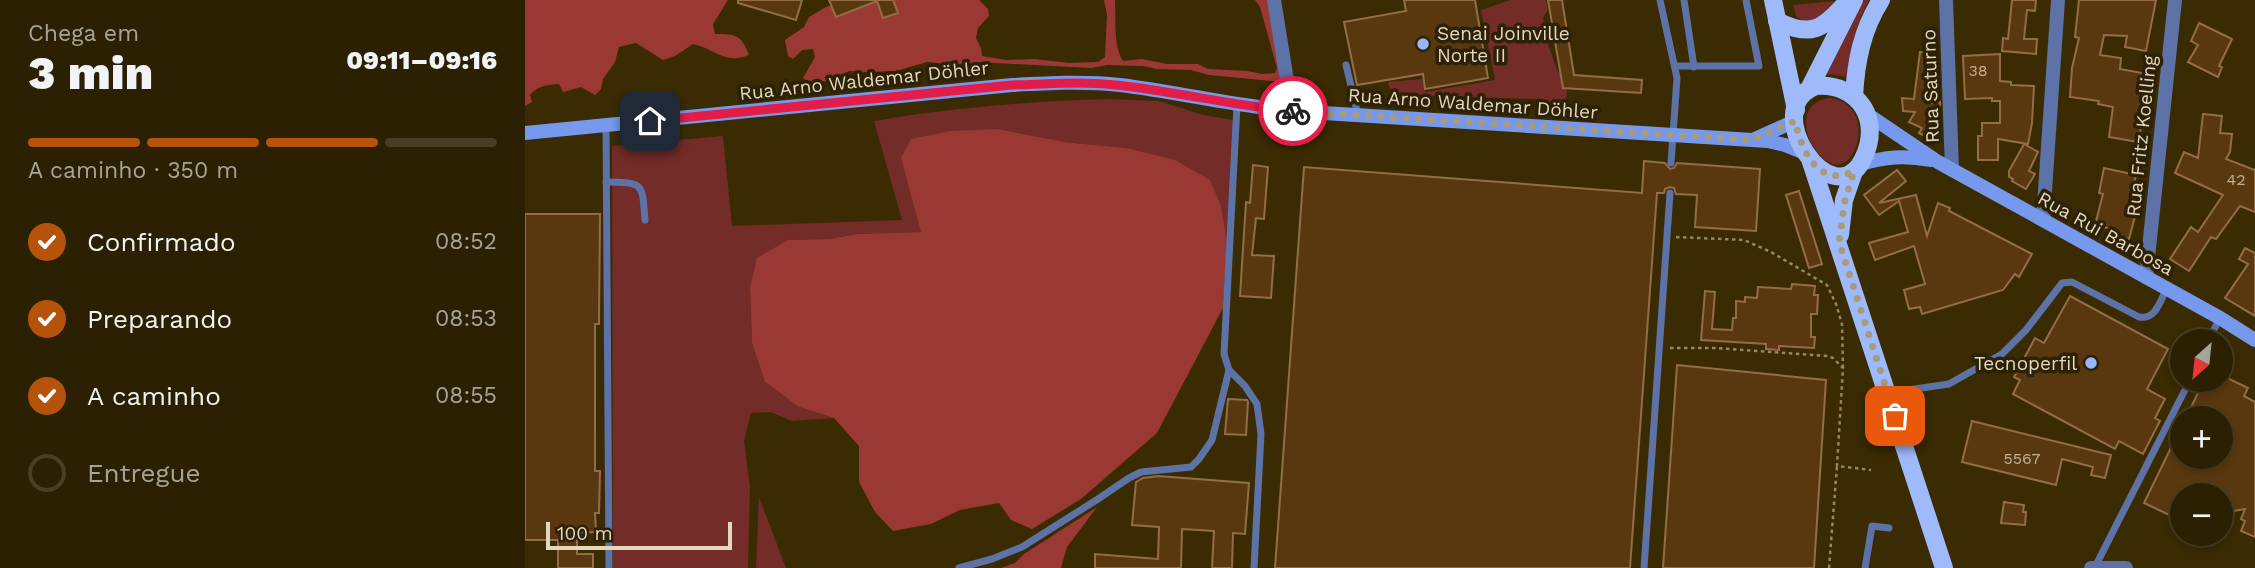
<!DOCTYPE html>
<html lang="pt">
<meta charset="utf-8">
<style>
:root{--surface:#2c2002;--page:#34280c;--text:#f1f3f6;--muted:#a6a399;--line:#483e24;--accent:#b45309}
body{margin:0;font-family:"Work Sans",sans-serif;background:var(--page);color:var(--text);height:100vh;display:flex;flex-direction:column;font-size:26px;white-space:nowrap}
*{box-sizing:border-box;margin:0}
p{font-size:23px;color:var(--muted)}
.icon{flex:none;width:38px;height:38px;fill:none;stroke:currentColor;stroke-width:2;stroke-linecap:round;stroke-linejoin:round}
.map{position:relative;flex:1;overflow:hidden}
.details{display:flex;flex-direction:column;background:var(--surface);width:525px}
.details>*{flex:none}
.needle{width:46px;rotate:207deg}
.controls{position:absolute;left:1645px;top:329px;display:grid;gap:14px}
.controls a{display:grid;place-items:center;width:63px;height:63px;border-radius:50%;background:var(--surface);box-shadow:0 4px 10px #0003,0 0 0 2px var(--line);font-size:35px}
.scale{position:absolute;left:21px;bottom:18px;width:186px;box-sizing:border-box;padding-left:7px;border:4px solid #e3d7be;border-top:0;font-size:19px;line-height:24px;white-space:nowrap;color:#e3d7be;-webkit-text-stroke:5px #2d2208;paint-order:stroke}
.pin{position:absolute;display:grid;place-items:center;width:60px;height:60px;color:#fff;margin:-30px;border-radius:14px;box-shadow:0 4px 10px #0006}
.courier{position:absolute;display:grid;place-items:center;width:70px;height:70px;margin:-35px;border:5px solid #e11d48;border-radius:50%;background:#fff;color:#222;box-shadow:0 2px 9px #0007}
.summary em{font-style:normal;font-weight:800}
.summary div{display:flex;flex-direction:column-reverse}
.summary{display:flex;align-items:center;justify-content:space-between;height:119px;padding:0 28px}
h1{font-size:46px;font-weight:800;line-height:52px}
.bar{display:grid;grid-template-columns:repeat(4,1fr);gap:10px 7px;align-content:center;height:84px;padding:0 28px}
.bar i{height:9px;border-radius:5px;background:var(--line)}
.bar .on{background:var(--accent)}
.bar p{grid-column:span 4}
ol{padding:0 28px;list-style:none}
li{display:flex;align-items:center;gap:21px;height:77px}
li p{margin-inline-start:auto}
li .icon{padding:7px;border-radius:50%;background:var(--accent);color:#fff;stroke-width:4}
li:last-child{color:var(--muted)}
li i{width:38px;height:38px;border:4px solid var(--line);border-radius:50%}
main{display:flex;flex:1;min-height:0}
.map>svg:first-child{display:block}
</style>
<main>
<section class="details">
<div class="summary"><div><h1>3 min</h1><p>Chega em</p></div><em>09:11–09:16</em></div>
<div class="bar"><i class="on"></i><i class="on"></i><i class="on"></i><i></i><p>A caminho · 350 m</p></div>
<ol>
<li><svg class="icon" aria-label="check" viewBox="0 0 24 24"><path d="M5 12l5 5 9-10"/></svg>Confirmado<p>08:52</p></li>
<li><svg class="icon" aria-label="check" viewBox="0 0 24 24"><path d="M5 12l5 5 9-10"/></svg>Preparando<p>08:53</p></li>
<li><svg class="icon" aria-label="check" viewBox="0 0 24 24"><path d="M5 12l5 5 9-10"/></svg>A caminho<p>08:55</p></li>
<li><i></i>Entregue</li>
</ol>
</section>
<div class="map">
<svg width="1730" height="568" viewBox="0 0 1730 568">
<rect width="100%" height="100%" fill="#3a2b03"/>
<!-- green -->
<g fill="#732c27">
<polygon points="986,0 1021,0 1023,10 1018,18 1019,33 1032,70 1042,89 1041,106 1023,110 1010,99 867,94 863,82 897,79 900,92 970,80 956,10"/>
<path d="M1337,0H1344C1331,24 1325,50 1323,77L1298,73Z"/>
<polygon points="1310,1 1305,11 1293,22 1277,21 1271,16 1268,5"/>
<path d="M1303,98C1330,99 1340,126 1330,149C1309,200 1249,109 1303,98Z"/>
<path d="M583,99L634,101L678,115L709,120L702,241L696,206L601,148L539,142L376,158L397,232L333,234L304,239L263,240L225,287L227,342L240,382L274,407L309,418L267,421L245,412L226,413L219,441L225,487L223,568H88L87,146L198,136L207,226L377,220L349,121C426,108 505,101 583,99Z"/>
<polygon points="234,497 261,568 231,568"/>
</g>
<!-- forest -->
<g fill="#9a3934">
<path d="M0,0H203L188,24L190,34C210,34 216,34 224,55C199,65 191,49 168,44L150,56L138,60L111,43L94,47L90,62L78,79L76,89L70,95L56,87L38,92L34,84C23,85 13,85 5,95L7,102L0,106Z"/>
<path d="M325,0H454L463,9L464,16L453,28L451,38L456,48L457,56L481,60L510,59L544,63L573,62L580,57L582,14L579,0H590C591,18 588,46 598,61L617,59L642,64H673L683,69L723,71L737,74L750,73L752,68L735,7L730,0H742L759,82L684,75L666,70L632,69L618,66L582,65L566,68L451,62L443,66L402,62L371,71L341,72L324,71L302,81L285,84L278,78L290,57L288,49L277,50L268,59L263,56L260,40L279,27L284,17L301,7Z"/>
<polygon points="472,129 539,142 601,148 650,160 685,180 696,206 702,241 698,308 632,433 556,499 507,529 486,520 474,503 435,510 406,524 368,531 350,512 334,482 334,446 309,418 274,407 240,382 227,343 225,287 232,258 263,240 304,239 333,234 396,232 376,158 386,139 426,131"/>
<polygon points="572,507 542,547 536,568 476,568 490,563 499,554"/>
</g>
<!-- building -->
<g fill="#5a380f" stroke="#936d46" stroke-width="2">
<polygon points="213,0 277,0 271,20 213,3"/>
<polygon points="304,0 368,0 373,13 358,18 352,1 311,17"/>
<polygon points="879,0 950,0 963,78 900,89 898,74 832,85 819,22 881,11"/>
<polygon points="1023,0 1037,0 1049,75 1117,80 1116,93 1038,88"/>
<polygon points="1487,0 1511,0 1510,11 1502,10 1499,39 1512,39 1511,54 1477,51 1478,38 1483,39"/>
<polygon points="1554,0 1631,0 1621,51 1600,47 1602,36 1579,35 1575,55 1596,58 1595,69 1617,73 1616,77 1623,78 1622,83 1625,84 1613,142 1584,137 1588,107 1573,104 1574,101 1545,97 1547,68 1554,38 1550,37"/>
<polygon points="1674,23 1707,39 1694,66 1697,67 1693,77 1663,62 1673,45 1666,41"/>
<polygon points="1395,52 1410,54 1404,100 1408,100 1407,103 1415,102 1415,117 1404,138 1394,133 1397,128 1384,122 1390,112 1378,111 1377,98 1389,99"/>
<polygon points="1475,54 1475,81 1486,82 1486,85 1509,86 1507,123 1503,144 1473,139 1473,160 1453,160 1453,136 1457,136 1457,123 1475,123 1475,101 1467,101 1467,98 1440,99 1438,56"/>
<polygon points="1678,114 1697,116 1695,133 1707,134 1705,152 1701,159 1730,170 1730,212 1715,206 1691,239 1686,237 1664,271 1645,259 1666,227 1673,232 1698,195 1650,173 1659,152 1673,158"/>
<polygon points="1499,144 1513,152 1504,171 1510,174 1501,189 1487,181 1488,179 1484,177 1484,171"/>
<polygon points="1119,161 1140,163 1145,169 1149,168 1152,163 1235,169 1231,231 1170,227 1172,195 1151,194 1149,188 1145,187 1140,189 1139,193 1132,193 1105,568 750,568 779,167 1117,193"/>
<polygon points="728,165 743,167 739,219 731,218 727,255 749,256 746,298 715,296 721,202 725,203"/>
<polygon points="1579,168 1611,175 1606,199 1614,201 1604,239 1590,235 1591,230 1570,225 1578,194 1574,193"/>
<polygon points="1372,170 1381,181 1354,203 1391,195 1402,236 1413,203 1425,208 1424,211 1507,254 1494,277 1490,274 1478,290 1397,314 1395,307 1384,309 1379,290 1400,284 1389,246 1350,260 1344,243 1383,232 1374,201 1354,215 1339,195"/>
<polygon points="1274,191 1297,264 1284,268 1261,195"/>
<polygon points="0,214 75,214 74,324 70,324 70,471 75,471 74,513 70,513 71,532 52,533 52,554 68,554 68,568 33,568 33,540 0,540"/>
<polygon points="1720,248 1730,253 1730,316 1700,298 1723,264 1714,259"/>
<polygon points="1267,284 1290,286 1289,295 1293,295 1292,314 1286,314 1286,337 1290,337 1289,348 1254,346 1254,350 1241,349 1241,344 1176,340 1180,291 1190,292 1187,329 1207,330 1208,318 1211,318 1211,301 1220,302 1220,297 1232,298 1233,287 1266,289"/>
<polygon points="1545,296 1643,349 1622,389 1640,399 1630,418 1635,421 1618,454 1594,441 1590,449 1488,394 1495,380 1489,377 1510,338 1519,343"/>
<polygon points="1152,365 1301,380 1289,568 1138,568"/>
<polygon points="1696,375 1723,388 1719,396 1730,402 1730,537 1716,531 1720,521 1716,519 1720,509 1696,513 1696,495 1657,495 1657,521 1619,503 1657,425 1657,457 1696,457 1696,418 1661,418 1679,380 1696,380"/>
<polygon points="703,399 722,400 723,402 721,435 700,434"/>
<polygon points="1447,421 1586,455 1580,478 1566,475 1568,467 1537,459 1531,485 1437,462"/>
<polygon points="633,476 724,483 720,534 708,533 707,568 687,568 689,531 657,529 656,568 570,568 570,554 633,559 634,527 607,525 611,482 618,478"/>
<polygon points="1479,502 1499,505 1498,512 1501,512 1500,525 1476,523"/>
</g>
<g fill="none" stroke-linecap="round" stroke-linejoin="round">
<!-- path -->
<g stroke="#948767" stroke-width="2.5" stroke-dasharray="3.5 3.5" stroke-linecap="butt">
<polyline points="1151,237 1219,240 1246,252 1302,285 1311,304 1317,324 1318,368"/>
<polyline points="1145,348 1191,348 1302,356 1308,358 1318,368 1312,466 1346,470"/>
<polyline points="1304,568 1312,466"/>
</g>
<!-- service -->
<g stroke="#5d73a7" stroke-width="7">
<polyline points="1135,0 1152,78 1146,163"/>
<polyline points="1159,0 1169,67"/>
<polyline points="821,65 833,115"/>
<polyline points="1151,66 1234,66 1221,0"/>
<polyline points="712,105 699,354 704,370 720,386 732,404 736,434 729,568"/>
<polyline points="81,125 84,568"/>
<path d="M81,182C120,182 117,184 120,220"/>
<polyline points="1683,341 1695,318"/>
<path d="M1363,393L1424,384L1477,354L1501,330L1537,283L1547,282L1614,317C1631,320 1635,301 1642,288"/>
<polyline points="1570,567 1665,380"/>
<polyline points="434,568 467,559 497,547 573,499 604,478 616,472 666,467 674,459 687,440 704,370"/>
<polyline points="1119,568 1145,193"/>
<polyline points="1340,568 1347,526 1364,528"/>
</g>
<!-- minor -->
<g stroke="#5d73a7" stroke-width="14">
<polyline points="749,0 767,111"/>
<polyline points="1421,0 1427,170"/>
<polyline points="1518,220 1533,0"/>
<polyline points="1621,277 1650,0"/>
<polyline points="1566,568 1601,568"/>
</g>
<!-- secondary -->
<g stroke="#7799ed" stroke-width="14">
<polyline points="1342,114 1413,162 1695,318 1730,340"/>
<path d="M0,133L487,85C523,83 559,81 595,85C653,92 709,106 767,111L1243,141L1260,145L1280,153"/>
<polyline points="1230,139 1270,121"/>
<path d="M1336,164C1360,157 1379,155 1405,160"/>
</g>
<!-- primary -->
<g stroke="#9ebafa" stroke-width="18">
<polyline points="1248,0 1271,110"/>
<path d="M1252,21C1286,38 1298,29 1321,3"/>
<path d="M1291,86C1335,83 1357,121 1338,159C1309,219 1231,108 1291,86Z"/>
<polyline points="1284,89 1329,0"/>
<path d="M1329,96C1331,61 1337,30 1356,0"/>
<polyline points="1286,162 1419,568"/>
<polyline points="1315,235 1319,200 1329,171"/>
</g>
</g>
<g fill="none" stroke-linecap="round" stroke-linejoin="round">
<!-- done -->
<path stroke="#a89b7d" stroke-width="7" stroke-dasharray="0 12.6" d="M768,111L1227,140L1270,121C1276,149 1293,189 1329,171L1320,200L1314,242L1370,416"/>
<!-- route -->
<path stroke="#e11d48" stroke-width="9" d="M125,121L487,85C521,84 556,81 590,85C650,91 708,106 768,111"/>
</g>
<!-- markers -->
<g fill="#97b6fd" stroke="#2d2208" stroke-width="2.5">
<circle cx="898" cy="44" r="7"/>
<circle cx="1566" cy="363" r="7"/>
</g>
<g text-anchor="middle" stroke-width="7" stroke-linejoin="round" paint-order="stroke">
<!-- number labels -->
<g font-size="16" fill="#c1af92">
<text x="1453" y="76">38</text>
<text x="1711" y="185">42</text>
<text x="1497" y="464">5567</text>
</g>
<!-- poi labels -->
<g font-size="19" fill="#e3d7be" stroke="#2d2208" text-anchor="start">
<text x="912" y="40">Senai Joinville<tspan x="912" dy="22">Norte II</tspan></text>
<text x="1552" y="370" text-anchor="end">Tecnoperfil</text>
</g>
<!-- street labels -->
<g font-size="19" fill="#e3d7be" stroke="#2d2208">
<text transform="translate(339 80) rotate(-6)" y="7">Rua Arno Waldemar Döhler</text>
<text transform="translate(1405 86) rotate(-92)" y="7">Rua Saturno</text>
<text transform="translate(948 103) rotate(4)" y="7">Rua Arno Waldemar Döhler</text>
<text transform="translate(1616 136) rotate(-84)" y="7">Rua Fritz Koelling</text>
<text transform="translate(1581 233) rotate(29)" y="7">Rua Rui Barbosa</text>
</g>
</g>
</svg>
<div class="controls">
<a><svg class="needle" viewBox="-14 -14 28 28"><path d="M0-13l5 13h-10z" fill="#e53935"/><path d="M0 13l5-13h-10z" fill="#a6a399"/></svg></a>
<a>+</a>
<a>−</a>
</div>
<div class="scale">100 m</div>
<div class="pin" style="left:1370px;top:416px;background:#ea580c"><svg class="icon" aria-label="bag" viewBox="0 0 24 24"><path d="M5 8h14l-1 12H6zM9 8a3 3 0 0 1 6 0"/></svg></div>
<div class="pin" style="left:125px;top:121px;background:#1f2937"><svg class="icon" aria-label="home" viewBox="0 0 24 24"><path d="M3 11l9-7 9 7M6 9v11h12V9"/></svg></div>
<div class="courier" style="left:768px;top:111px"><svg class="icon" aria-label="bike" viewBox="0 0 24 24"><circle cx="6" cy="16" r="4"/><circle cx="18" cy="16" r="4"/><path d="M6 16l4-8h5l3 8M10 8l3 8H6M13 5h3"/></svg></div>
</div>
</main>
